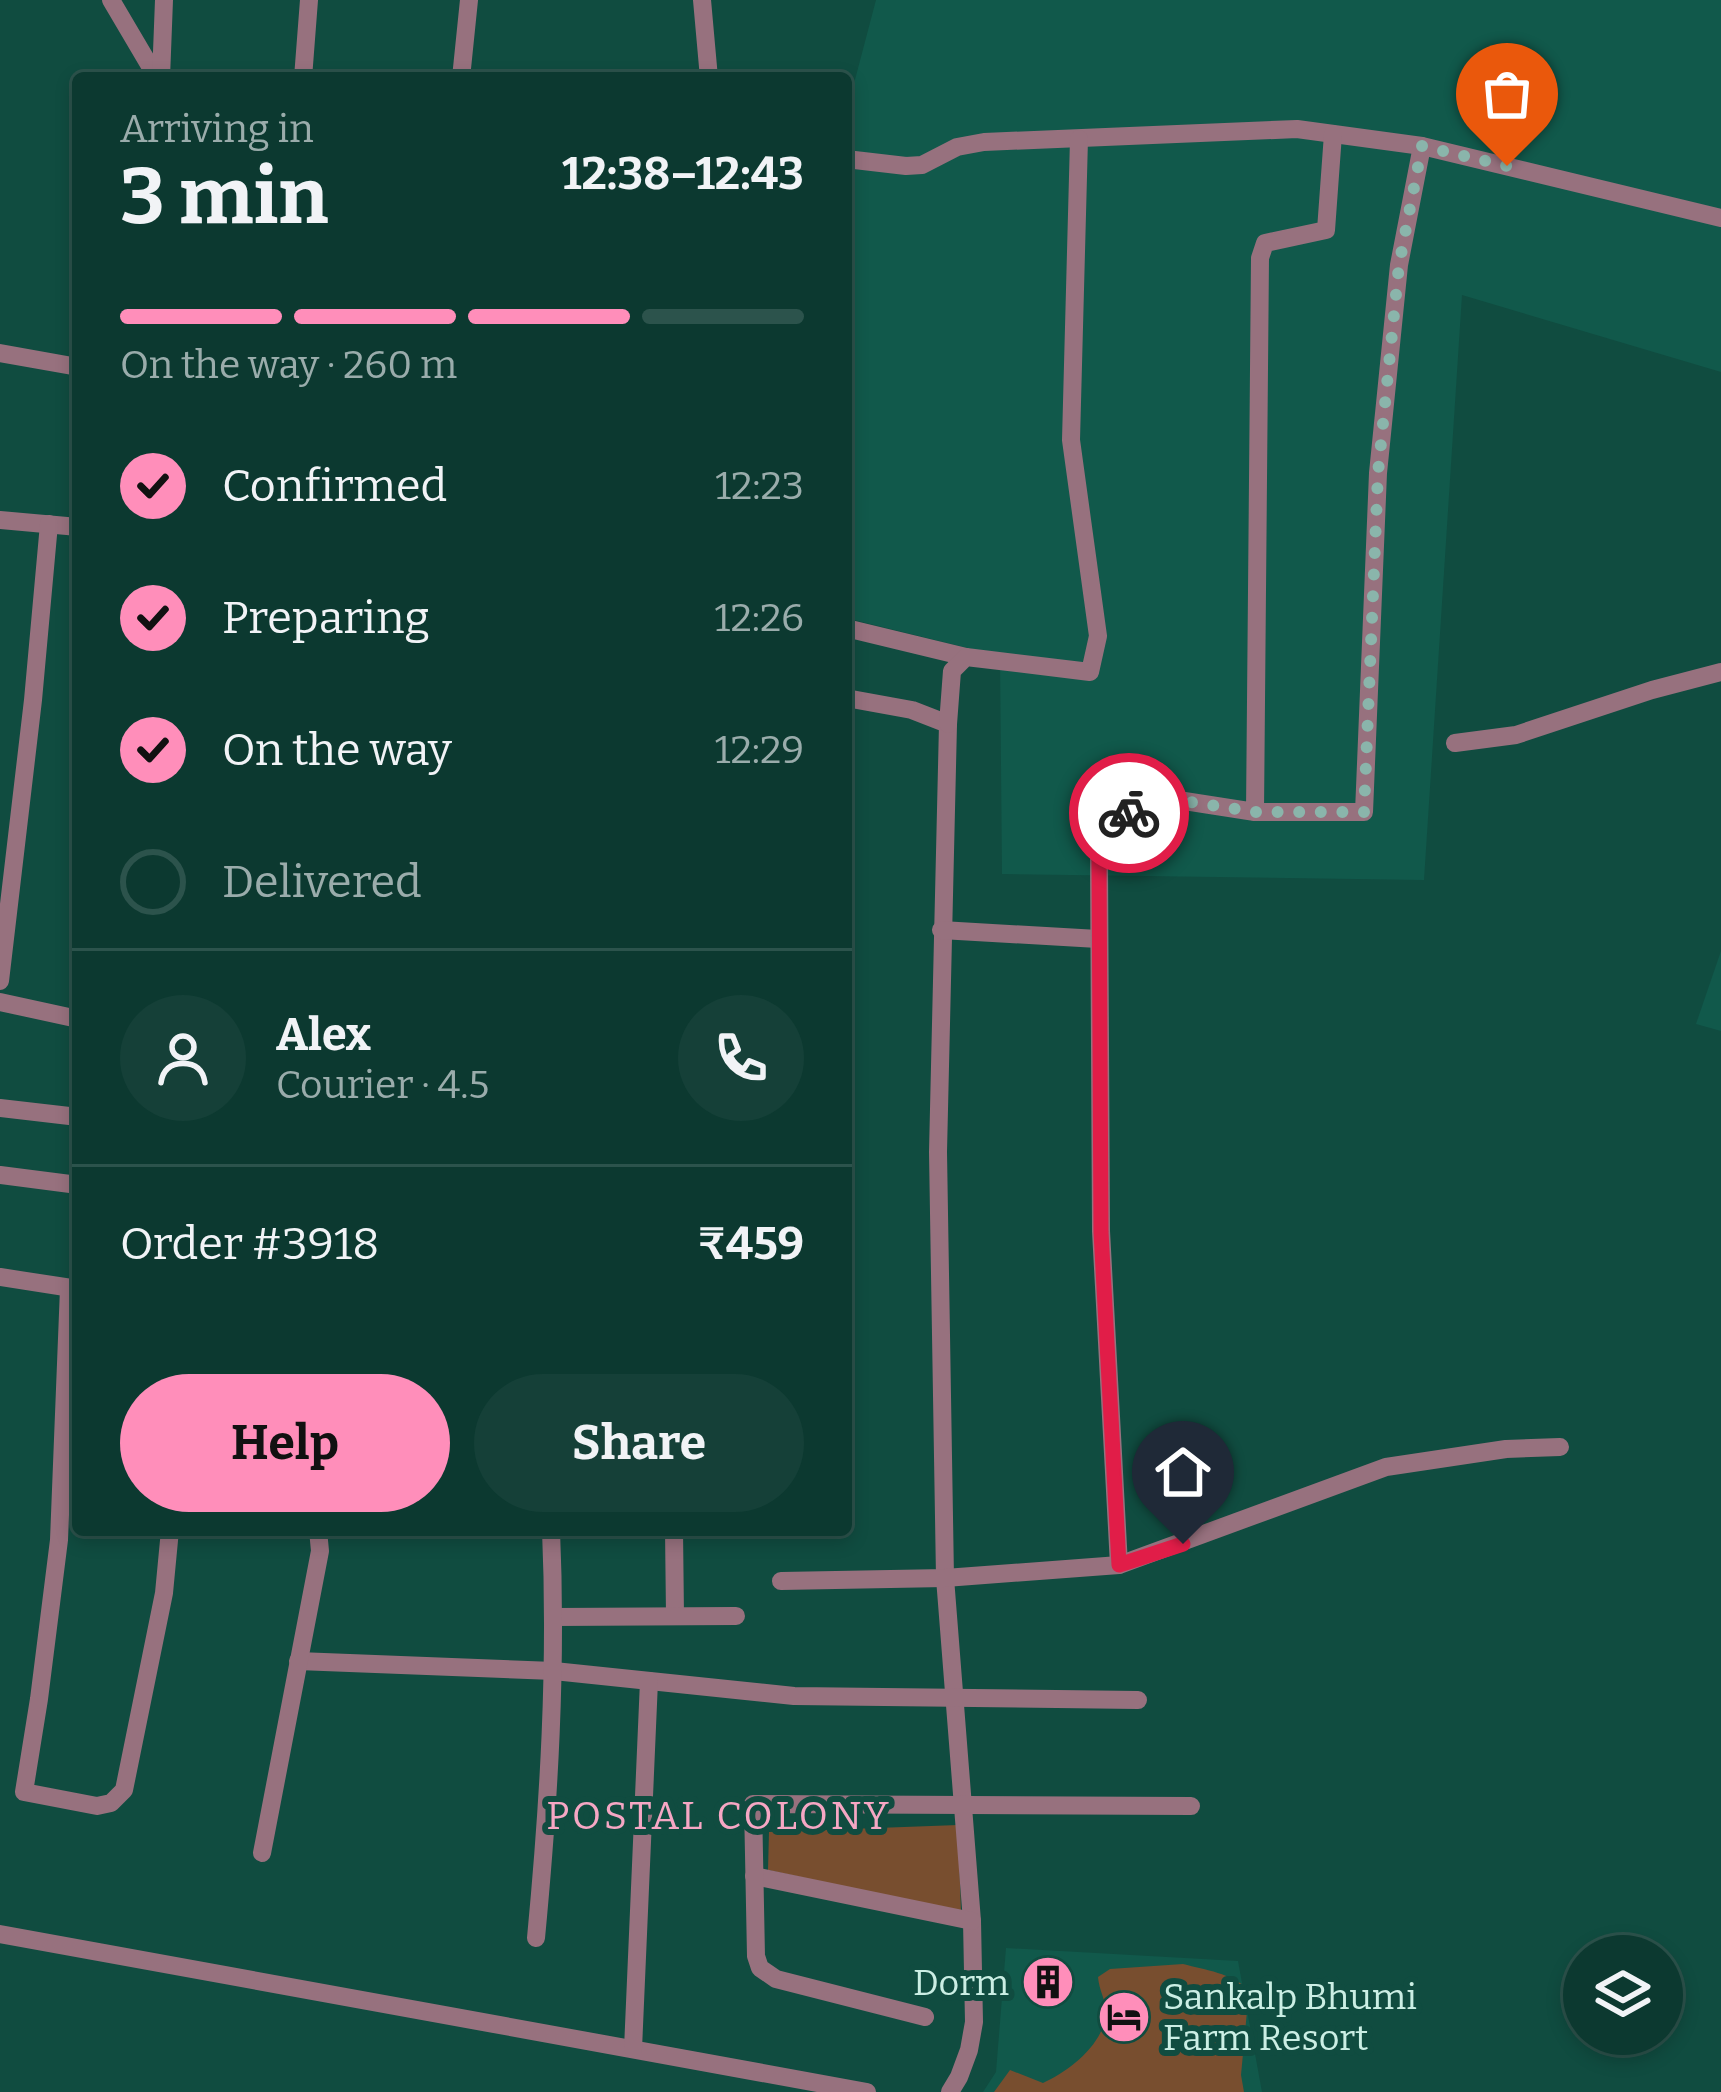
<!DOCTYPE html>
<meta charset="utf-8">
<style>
:root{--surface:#0c3930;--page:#154038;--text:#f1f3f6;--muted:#9aacab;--line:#2c534c;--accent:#ff8eba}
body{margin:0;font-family:Bitter,serif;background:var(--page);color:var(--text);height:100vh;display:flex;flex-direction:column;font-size:45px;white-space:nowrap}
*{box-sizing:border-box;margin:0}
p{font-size:39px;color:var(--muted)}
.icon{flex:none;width:66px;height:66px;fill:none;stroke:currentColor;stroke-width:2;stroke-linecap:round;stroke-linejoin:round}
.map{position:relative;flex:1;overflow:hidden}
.sheet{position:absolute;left:72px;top:72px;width:780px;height:1464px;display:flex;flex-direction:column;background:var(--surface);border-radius:12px;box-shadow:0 6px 18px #0003,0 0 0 3px var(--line)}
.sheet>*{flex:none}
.fabs{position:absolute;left:1563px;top:1935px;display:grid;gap:24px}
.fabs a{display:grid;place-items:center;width:120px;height:120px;border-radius:50%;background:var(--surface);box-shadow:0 6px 18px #0003,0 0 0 3px var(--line);font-size:60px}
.pin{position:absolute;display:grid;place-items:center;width:102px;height:102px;color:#fff;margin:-123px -51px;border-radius:50% 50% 50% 0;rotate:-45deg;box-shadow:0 0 12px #0007}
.pin .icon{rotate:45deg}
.courier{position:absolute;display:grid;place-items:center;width:120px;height:120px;margin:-60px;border:9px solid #e11d48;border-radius:50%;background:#fff;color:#222;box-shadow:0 3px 15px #0007}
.overview em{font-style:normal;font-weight:700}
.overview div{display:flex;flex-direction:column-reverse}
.overview{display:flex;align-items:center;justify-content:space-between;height:204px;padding:0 48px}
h1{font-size:78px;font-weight:700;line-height:90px}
.bar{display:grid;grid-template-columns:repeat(4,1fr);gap:18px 12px;align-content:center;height:144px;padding:0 48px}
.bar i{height:15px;border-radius:9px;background:var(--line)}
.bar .current{background:var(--accent)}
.bar p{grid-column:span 4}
.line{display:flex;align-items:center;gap:30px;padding:0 48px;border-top:3px solid var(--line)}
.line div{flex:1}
.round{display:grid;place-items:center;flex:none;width:126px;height:126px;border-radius:63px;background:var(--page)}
ol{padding:0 48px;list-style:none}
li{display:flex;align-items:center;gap:36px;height:132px}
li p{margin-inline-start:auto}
li .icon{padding:12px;border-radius:50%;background:var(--accent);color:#111;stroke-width:4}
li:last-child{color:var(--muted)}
li i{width:66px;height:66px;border:6px solid var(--line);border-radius:50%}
.action{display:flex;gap:24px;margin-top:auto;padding:24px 48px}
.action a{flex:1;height:138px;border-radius:72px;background:var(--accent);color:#111;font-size:48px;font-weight:700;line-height:138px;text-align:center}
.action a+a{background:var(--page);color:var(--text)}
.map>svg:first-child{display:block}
</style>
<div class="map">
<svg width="1721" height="2092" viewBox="0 0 1721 2092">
<rect width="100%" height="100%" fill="#104c40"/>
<!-- built -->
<g fill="#11594b">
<polygon points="876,0 1721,0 1721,372 1462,295 1424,880 1002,874 1000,656 846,618 846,95 851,95"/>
<polygon points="1721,951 1721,1031 1696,1024"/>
<polygon points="1006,1948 1238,1961 1262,2092 983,2092 996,2072"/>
</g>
<!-- green -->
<g fill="#784e2f">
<polygon points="958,1825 961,1912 768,1870 769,1832"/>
<path d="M1183,1964C1206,1970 1231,1973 1249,1990L1241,2075L1244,2092H994L1010,2070L1043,2083C1069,2071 1103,2045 1106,2014C1107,2002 1099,1991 1098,1977L1110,1969Z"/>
</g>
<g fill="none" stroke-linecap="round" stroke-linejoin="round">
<!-- street -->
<g stroke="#97717e" stroke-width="18">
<polyline points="111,0 157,78"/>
<polyline points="702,0 709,78"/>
<polyline points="161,78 164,0"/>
<polyline points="303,78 309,0"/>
<polyline points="461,78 469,0"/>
<polyline points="846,159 906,166 922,165 957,147 984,142 1297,129 1422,146 1721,218"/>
<polyline points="0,353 78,367"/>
<polyline points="0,520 78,527"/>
<polyline points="846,628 966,657"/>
<polyline points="846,698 912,710 948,724 938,1152 945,1578 972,1921 974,2022 969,2050 959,2077 950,2092"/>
<polyline points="948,724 952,671 966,657 1090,672 1098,636 1071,440 1079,139"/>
<polyline points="1455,743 1516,735 1652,690 1721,672"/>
<polyline points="1255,812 1364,812 1378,473 1399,265 1422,146"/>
<polyline points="941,930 1098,939"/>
<polyline points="0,981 33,700 49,524"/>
<polyline points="0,1002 78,1019"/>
<polyline points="0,1108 78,1117"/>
<polyline points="0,1175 78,1185"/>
<polyline points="0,1277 78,1289"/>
<polyline points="69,1288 59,1540 39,1699 24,1792 97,1806 111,1803 124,1790 164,1593 170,1530"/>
<polyline points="674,1530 675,1616"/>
<polyline points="1119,1565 1101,1231 1099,860 1105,832 1111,822 1150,806 1178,800 1255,812 1260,258 1265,243 1326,230 1333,134"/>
<polyline points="781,1581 945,1578 1119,1565 1386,1467 1506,1449 1560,1447"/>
<polyline points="555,1617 736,1616"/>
<polyline points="298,1661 554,1671 794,1696 1138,1700"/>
<polyline points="262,1853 320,1551 318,1530"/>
<polyline points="754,1876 972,1921"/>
<polyline points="0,1934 867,2092"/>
<path d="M536,1938C549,1801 557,1667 551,1530"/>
<polyline points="925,2017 776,1979 760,1968 756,1956 753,1804 1191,1806"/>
<polyline points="633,2049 649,1681"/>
</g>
</g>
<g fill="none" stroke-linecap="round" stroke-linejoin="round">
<!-- done -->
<polyline stroke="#8ab5ab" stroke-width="12" stroke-dasharray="0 21.6" points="1129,813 1178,800 1256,812 1364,812 1378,473 1399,265 1422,146 1507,166"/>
<!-- route -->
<path stroke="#e11d48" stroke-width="15" d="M1129,813C1105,821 1104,838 1099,860L1101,1232L1119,1565L1183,1544"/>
</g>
<!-- icons -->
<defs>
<g id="building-disc" transform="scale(2.7)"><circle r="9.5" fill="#ff8eba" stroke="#104c40"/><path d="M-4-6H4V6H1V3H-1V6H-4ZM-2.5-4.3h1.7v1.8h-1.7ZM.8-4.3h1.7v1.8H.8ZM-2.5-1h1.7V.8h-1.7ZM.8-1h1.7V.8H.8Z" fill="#111"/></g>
<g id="hotel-disc" transform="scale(2.7)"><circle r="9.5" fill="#ff8eba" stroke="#104c40"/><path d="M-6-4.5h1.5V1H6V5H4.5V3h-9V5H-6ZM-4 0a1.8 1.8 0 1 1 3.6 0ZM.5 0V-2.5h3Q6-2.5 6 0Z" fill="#111"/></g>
</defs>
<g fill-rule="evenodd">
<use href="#building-disc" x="1048" y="1982"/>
<use href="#hotel-disc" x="1124" y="2017"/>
</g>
<g text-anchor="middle" stroke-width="12" stroke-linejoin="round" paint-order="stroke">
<!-- poi labels -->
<g font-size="36" fill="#cbeee4" stroke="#104c40" text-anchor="end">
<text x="1009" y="1995">Dorm</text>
<text x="1163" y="2009" text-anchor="start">Sankalp Bhumi<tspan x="1163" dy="41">Farm Resort</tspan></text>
</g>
<!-- neighbourhood labels -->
<g font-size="39" letter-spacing="3" fill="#f6a7c4" stroke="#104c40">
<text x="719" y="1829">POSTAL COLONY</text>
</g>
</g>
</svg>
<div class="fabs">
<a><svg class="icon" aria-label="layers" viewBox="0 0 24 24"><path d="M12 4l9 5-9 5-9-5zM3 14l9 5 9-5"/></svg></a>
</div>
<div class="pin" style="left:1507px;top:166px;background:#ea580c"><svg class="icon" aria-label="bag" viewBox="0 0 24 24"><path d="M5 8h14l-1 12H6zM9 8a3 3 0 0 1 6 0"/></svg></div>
<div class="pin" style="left:1183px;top:1544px;background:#1f2937"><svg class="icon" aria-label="home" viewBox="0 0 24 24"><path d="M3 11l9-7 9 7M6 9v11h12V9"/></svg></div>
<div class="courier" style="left:1129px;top:813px"><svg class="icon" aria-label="bike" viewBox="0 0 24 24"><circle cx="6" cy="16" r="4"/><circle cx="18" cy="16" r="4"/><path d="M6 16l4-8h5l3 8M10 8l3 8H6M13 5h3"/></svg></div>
<section class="sheet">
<div class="overview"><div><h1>3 min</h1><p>Arriving in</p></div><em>12:38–12:43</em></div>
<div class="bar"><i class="current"></i><i class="current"></i><i class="current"></i><i></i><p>On the way · 260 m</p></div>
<ol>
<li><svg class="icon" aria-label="check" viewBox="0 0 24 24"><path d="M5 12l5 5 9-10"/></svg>Confirmed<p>12:23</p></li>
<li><svg class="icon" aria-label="check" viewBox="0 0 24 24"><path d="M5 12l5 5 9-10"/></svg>Preparing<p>12:26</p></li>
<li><svg class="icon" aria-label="check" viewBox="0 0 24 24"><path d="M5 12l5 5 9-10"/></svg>On the way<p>12:29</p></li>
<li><i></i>Delivered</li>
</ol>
<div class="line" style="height:216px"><a class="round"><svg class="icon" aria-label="person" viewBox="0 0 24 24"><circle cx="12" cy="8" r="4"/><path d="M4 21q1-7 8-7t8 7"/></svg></a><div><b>Alex</b><p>Courier · 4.5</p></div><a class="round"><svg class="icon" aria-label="phone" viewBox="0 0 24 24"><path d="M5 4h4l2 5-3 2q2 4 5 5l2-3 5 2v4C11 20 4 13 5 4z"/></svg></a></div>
<div class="line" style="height:156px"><div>Order #3918</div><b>₹459</b></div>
<div class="action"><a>Help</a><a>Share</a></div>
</section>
</div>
